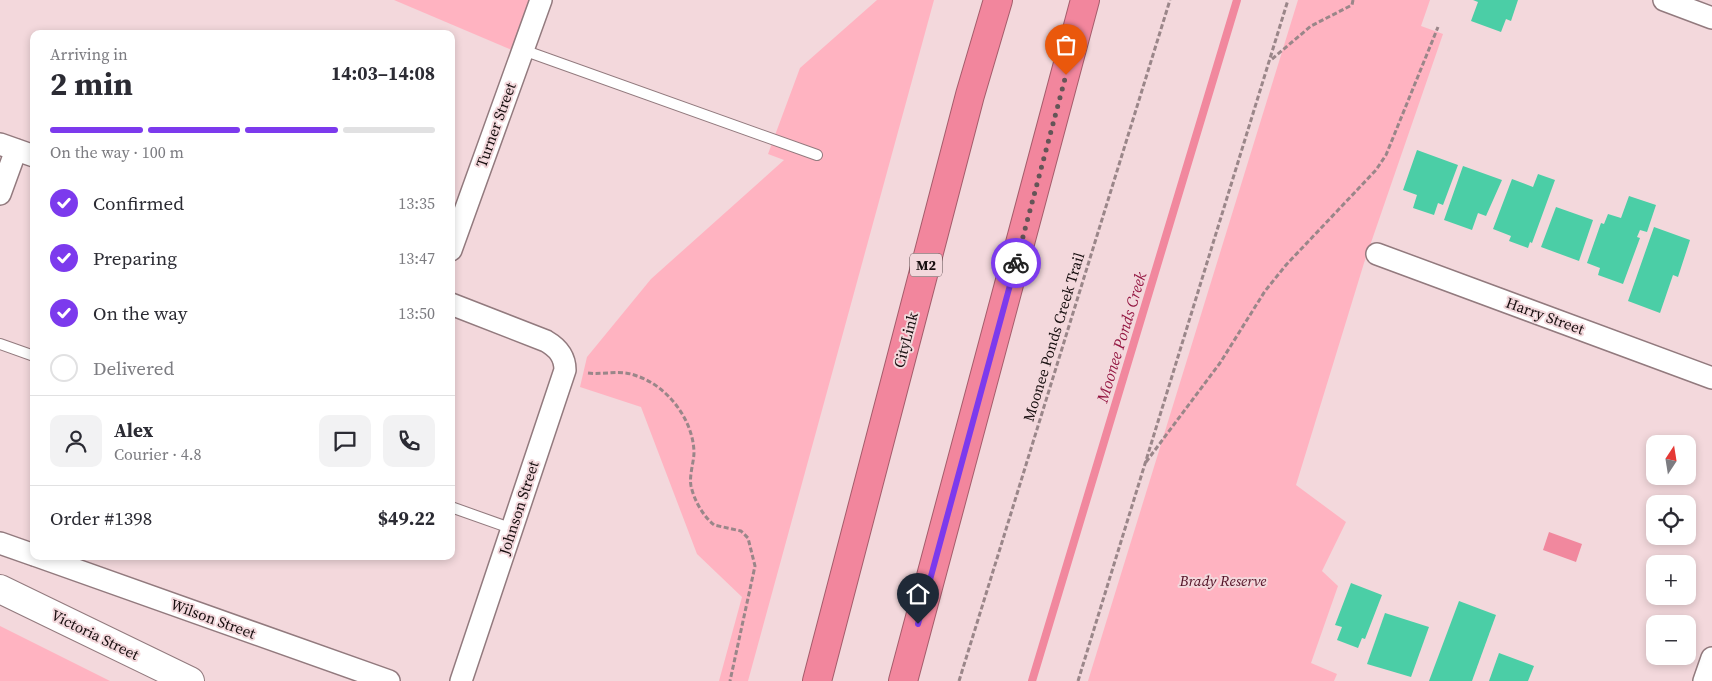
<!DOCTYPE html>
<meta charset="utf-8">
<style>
:root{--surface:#fff;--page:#f2f2f3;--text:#2b2b33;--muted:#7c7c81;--line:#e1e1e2;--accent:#7c3aed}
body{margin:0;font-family:"Source Serif 4",serif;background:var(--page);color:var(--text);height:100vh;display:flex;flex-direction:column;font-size:19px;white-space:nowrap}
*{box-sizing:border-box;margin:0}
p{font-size:16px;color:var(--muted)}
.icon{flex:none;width:28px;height:28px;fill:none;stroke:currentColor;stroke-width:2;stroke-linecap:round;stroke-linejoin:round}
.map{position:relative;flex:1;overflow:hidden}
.side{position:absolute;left:30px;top:30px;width:425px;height:530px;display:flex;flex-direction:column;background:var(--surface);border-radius:10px;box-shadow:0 2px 8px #0003}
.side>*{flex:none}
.needle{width:32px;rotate:12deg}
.buttons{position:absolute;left:1646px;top:435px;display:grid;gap:10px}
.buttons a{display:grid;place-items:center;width:50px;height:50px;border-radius:10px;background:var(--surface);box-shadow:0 2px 8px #0003;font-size:25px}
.pin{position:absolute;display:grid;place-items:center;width:42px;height:42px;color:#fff;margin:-51px -21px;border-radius:50% 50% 50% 0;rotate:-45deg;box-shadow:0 0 5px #0007}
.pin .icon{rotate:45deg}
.courier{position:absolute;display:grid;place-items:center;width:50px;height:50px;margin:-25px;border:4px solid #7c3aed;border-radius:50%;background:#fff;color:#222;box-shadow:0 1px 6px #0007}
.overview em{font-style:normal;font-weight:700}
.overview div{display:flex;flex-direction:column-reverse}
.overview{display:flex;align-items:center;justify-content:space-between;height:85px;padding:0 20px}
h1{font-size:32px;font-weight:700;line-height:38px}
.bar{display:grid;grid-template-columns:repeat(4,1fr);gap:8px 5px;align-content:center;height:60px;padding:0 20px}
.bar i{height:6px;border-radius:4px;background:var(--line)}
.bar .active{background:var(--accent)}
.bar p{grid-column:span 4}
.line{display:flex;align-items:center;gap:12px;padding:0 20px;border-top:1px solid var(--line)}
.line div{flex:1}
.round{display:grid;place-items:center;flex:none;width:52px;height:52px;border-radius:10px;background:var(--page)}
ol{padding:0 20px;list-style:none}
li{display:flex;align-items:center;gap:15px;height:55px}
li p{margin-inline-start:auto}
li .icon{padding:5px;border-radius:50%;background:var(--accent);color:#fff;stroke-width:4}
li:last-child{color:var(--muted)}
li i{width:28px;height:28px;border:2px solid var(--line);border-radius:50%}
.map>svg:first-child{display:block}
</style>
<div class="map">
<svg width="1712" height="681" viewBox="0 0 1712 681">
<rect width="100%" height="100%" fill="#f3d8dc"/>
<!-- green -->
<g fill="#ffb3c1">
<polygon points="394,0 532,0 512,50"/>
<polygon points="877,0 934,0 748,681 719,681 742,597 697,554 641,407 580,387 587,357 651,279 784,160 768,154 800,68"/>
<polygon points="1298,0 1430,0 1421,26 1443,34 1364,263 1296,485 1346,522 1322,571 1338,586 1311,663 1337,674 1334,681 1088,681"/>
<polygon points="0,626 110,681 0,681"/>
</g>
<!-- water -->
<polygon fill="#f1889e" points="1549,532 1582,544 1576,562 1543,550"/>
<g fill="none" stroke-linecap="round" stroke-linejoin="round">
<!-- stream -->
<polyline stroke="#f1889e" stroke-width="8" points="1032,681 1237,0"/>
</g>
<!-- building -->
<g fill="#4bcea6">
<polygon points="1473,0 1518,0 1511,21 1506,19 1501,32 1471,21 1478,2"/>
<polygon points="1417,150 1458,165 1443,205 1438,203 1434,215 1413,208 1417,195 1403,190"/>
<polygon points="1463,166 1502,180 1486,216 1478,213 1472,230 1444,220"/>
<polygon points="1538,174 1555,180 1532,243 1530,242 1528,248 1509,241 1511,236 1493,229 1512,179 1533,187"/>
<polygon points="1629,196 1656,205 1647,232 1640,230 1637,237 1640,238 1623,284 1598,275 1600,268 1587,263 1601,223 1604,224 1608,214 1621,218"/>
<polygon points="1556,207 1593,220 1579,261 1541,247"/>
<polygon points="1654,227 1690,240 1678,277 1673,275 1660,313 1628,301"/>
<polygon points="1351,583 1382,595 1365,639 1362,638 1358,648 1337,640 1342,627 1335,625"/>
<polygon points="1459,601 1496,615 1472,681 1429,681"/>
<polygon points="1385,613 1429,627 1411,677 1367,664"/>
<polygon points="1499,653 1534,666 1528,681 1489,681"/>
</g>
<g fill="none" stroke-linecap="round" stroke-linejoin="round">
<!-- lane casing -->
<g stroke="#927a7e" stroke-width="12">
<g id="lane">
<polyline points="523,50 817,155"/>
<polyline points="0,344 34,356"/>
<polyline points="451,507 513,529"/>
</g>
</g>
<!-- street casing -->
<g stroke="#927a7e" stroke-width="24">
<g id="street">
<polyline points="1664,0 1712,18"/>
<polyline points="0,144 34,156"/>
<polyline points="0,194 16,150"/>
<polyline points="451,250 541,0"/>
<polyline points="1377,254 1712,378"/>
<path d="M451,304L546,341C558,348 565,356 565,370L461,681"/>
<polyline points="0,543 34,555"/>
<polyline points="37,556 389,681"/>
<polyline points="1704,681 1712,658"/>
</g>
</g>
<!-- secondary casing -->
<g stroke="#927a7e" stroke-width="30">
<polyline id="secondary" points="0,589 190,681"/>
</g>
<!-- highway casing -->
<g stroke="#a55c6b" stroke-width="30">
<g id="highway">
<polyline points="817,681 970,95 998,0"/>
<polyline points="903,681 1085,0"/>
</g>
</g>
<!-- path -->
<g stroke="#9a8689" stroke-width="3" stroke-dasharray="5 2.5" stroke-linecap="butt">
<polyline points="1272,59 1311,26 1352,5 1353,0"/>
<path d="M588,373C605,375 620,369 637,376C667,386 693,419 694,452C694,462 689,475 691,486C694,500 703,516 714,525L741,531L748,538L755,566L730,681"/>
<polyline points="1146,462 1220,363 1265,291 1286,265 1376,170 1386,155 1438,27"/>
<polyline points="959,681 1170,0"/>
<polyline points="1078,681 1288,0"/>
</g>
<!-- lane -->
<use href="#lane" stroke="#fff" stroke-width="10"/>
<!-- street -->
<use href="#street" stroke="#fff" stroke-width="21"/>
<!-- secondary -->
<use href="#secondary" stroke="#fff" stroke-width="28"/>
<!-- highway -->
<use href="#highway" stroke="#f2869d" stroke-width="28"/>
</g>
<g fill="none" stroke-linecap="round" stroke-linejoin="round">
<!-- done -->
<polyline stroke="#645557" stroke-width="5" stroke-dasharray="0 9" points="1016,263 1066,75"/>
<!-- route -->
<polyline stroke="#7c3aed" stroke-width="6" points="918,624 1016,263"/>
</g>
<g text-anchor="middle" stroke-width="4" stroke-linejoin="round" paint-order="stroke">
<!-- shield labels -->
<rect fill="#f3d8dc" stroke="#594b4c" stroke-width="1" x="910" y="253.5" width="32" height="23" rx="4"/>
<g font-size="14" font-weight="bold" fill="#170e0f">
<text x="926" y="270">M2</text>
</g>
<!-- street labels -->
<g font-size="15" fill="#170e0f" stroke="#f3d8dc">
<text transform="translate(496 125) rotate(-70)" y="5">Turner Street</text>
<text transform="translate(1545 316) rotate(20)" y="5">Harry Street</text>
<text transform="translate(1054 337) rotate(-73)" y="5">Moonee Ponds Creek Trail</text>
<text transform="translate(906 340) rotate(-75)" y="5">CityLink</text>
<text transform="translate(519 508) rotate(-72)" y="5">Johnson Street</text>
<text transform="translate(213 619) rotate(20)" y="5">Wilson Street</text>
<text transform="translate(95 635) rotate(26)" y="5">Victoria Street</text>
</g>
<!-- park labels -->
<g font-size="15" font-style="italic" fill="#511024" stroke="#f3d8dc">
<text x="1223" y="586">Brady Reserve</text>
</g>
<!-- water labels -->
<g font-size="16" font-style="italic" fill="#941742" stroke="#f3d8dc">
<text transform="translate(1121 337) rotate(-73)" y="6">Moonee Ponds Creek</text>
</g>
</g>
</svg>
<div class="buttons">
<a><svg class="needle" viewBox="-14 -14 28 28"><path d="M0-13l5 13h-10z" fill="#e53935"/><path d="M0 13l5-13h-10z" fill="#7c7c81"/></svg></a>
<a><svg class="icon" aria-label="locate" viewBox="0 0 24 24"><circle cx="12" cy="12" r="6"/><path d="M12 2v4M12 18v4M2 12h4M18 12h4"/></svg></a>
<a>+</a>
<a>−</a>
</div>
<div class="pin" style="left:1066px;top:75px;background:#ea580c"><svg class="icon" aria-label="bag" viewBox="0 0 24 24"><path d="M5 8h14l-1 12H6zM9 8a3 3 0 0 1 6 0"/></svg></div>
<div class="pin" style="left:918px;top:624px;background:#1f2937"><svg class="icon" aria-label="home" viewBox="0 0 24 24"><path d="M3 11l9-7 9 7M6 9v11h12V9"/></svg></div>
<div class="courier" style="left:1016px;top:263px"><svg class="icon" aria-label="bike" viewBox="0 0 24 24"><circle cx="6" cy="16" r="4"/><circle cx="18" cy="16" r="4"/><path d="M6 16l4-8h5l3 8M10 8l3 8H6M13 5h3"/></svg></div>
<section class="side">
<div class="overview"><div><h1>2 min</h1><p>Arriving in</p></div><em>14:03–14:08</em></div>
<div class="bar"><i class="active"></i><i class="active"></i><i class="active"></i><i></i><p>On the way · 100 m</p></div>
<ol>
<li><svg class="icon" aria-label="check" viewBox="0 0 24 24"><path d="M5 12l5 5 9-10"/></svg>Confirmed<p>13:35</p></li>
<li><svg class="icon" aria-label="check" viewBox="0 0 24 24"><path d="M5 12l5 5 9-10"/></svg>Preparing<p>13:47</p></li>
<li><svg class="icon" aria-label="check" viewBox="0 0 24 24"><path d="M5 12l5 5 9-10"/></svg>On the way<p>13:50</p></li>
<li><i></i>Delivered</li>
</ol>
<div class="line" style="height:90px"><a class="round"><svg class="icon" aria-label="person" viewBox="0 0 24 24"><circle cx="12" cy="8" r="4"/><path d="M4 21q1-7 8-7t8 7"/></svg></a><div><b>Alex</b><p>Courier · 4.8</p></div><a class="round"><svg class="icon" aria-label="chat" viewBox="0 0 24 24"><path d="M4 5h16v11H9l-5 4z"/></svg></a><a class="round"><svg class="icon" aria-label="phone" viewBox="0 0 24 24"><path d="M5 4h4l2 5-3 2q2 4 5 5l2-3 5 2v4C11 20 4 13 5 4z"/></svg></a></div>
<div class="line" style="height:65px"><div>Order #1398</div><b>$49.22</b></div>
</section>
</div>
